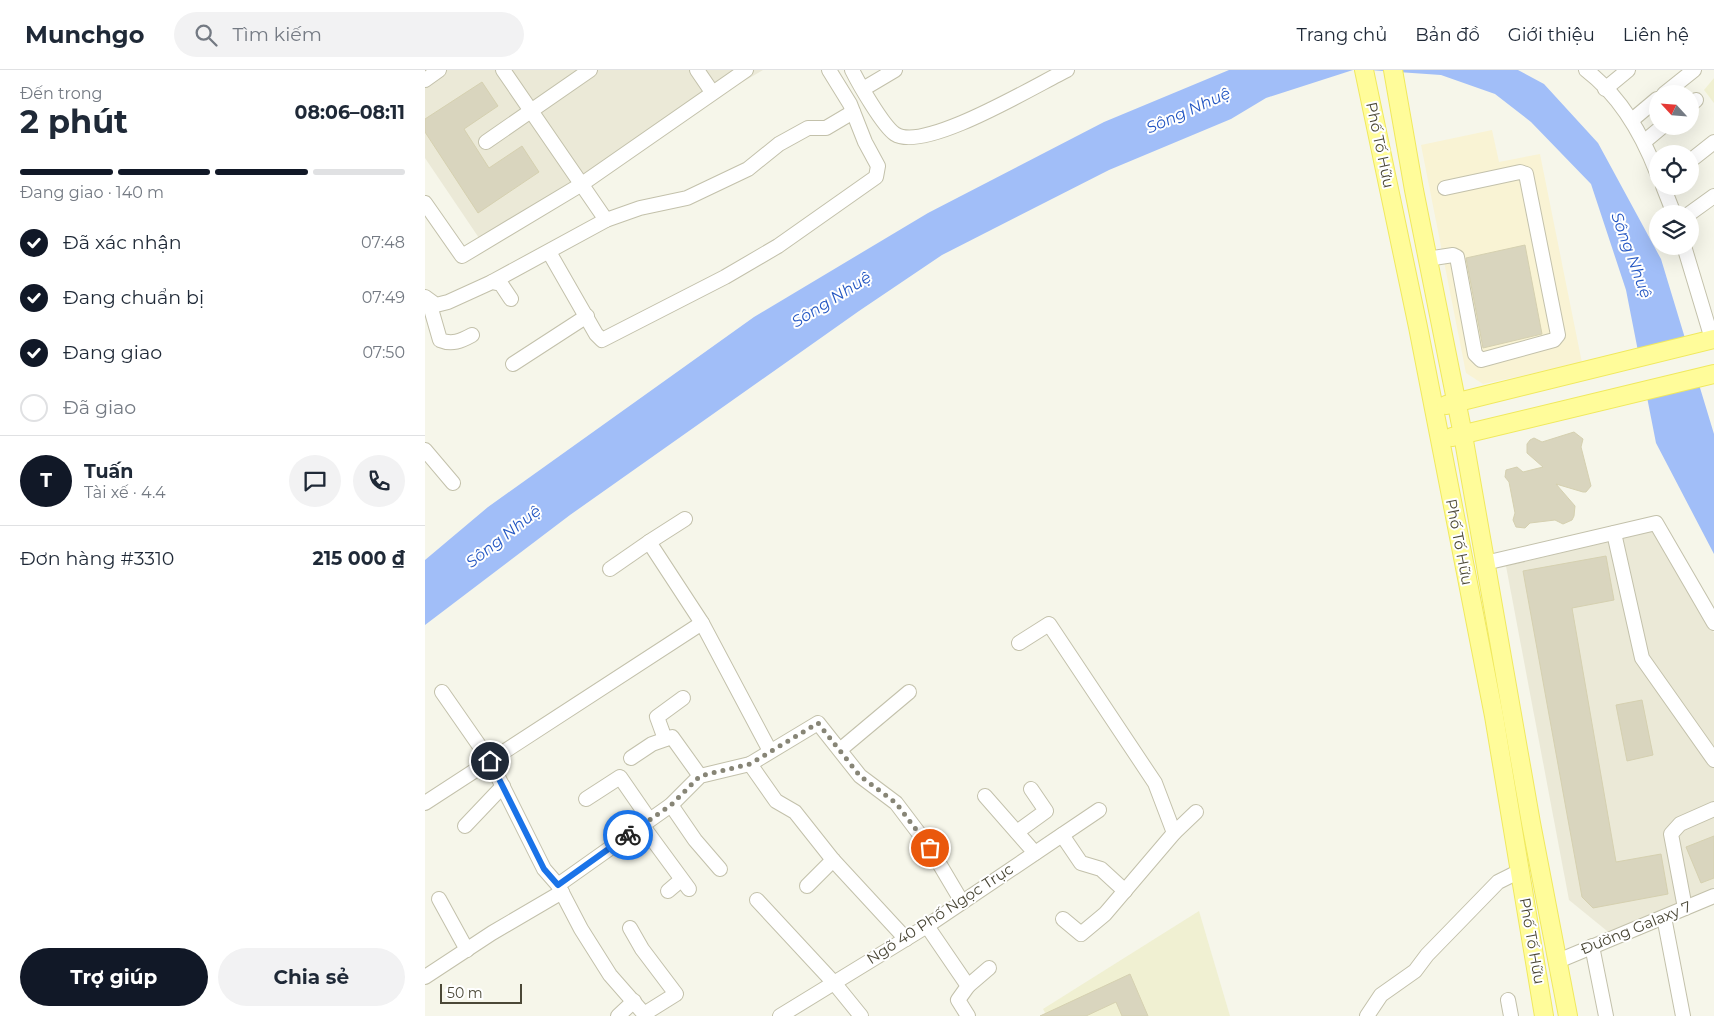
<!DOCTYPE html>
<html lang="vi">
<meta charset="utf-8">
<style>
:root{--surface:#fff;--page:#f2f2f3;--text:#1f2937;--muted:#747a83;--line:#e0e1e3;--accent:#111827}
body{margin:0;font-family:Montserrat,sans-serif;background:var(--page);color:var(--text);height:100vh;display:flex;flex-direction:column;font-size:19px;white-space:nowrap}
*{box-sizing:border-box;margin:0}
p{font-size:16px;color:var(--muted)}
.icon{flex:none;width:28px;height:28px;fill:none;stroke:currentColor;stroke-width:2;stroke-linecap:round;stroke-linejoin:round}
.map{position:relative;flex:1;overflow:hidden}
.drawer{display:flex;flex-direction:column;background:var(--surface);width:425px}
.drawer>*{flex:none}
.needle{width:32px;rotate:296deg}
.fabs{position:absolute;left:1224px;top:15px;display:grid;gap:10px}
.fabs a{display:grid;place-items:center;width:50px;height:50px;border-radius:50%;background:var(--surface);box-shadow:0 5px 20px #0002;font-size:25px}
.scale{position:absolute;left:15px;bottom:12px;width:82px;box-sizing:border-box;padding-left:5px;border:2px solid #4b4837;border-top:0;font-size:14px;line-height:18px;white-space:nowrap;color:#4b4837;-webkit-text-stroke:4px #fff;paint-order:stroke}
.pin{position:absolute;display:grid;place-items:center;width:42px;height:42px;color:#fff;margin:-21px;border:2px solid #fff;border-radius:50%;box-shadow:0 1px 5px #0007}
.courier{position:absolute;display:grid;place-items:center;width:50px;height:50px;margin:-25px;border:4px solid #1a73e8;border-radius:50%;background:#fff;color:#222;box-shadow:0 1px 6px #0007}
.overview em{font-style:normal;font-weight:700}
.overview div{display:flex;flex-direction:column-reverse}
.overview{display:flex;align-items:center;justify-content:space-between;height:85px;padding:0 20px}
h1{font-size:32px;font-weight:700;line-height:38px}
.bar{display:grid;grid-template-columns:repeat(4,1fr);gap:8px 5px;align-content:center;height:60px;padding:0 20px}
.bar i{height:6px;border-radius:4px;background:var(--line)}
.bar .active{background:var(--accent)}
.bar p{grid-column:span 4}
.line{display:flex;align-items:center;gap:12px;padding:0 20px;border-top:1px solid var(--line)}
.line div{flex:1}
.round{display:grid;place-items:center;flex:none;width:52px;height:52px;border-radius:26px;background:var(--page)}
ol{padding:0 20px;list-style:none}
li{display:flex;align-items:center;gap:15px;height:55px}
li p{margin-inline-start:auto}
li .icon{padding:5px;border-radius:50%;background:var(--accent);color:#fff;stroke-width:4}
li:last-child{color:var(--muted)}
li i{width:28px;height:28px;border:2px solid var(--line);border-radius:50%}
.primary-button{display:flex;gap:10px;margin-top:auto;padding:10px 20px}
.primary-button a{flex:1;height:58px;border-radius:30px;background:var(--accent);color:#fff;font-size:20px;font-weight:700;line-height:58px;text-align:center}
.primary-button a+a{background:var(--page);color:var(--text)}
header{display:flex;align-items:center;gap:30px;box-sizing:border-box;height:70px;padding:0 25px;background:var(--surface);border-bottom:1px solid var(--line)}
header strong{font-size:24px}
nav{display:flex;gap:28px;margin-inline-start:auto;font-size:18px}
.search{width:350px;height:45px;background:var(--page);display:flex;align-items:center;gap:12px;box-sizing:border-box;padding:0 18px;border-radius:28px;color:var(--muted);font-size:19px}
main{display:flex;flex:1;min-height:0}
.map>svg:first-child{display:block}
</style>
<header>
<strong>Munchgo</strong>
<div class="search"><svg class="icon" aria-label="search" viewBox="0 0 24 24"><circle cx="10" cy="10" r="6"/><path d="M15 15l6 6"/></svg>Tìm kiếm</div>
<nav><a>Trang chủ</a><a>Bản đồ</a><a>Giới thiệu</a><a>Liên hệ</a></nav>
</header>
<main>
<section class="drawer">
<div class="overview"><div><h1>2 phút</h1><p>Đến trong</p></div><em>08:06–08:11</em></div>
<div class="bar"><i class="active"></i><i class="active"></i><i class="active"></i><i></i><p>Đang giao · 140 m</p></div>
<ol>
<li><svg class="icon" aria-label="check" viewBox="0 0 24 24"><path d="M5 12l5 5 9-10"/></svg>Đã xác nhận<p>07:48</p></li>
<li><svg class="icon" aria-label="check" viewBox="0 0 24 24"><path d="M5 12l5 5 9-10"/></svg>Đang chuẩn bị<p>07:49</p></li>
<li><svg class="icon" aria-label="check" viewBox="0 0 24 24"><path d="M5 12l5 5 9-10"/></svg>Đang giao<p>07:50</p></li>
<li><i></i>Đã giao</li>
</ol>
<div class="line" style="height:90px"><b class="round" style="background:var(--accent);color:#fff">T</b><div><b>Tuấn</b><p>Tài xế · 4.4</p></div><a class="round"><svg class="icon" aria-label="chat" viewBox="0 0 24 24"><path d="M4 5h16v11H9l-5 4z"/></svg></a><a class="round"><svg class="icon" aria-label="phone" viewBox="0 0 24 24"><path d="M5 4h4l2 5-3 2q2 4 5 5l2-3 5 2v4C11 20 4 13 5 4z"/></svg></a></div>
<div class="line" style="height:65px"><div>Đơn hàng #3310</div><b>215 000 ₫</b></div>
<div class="primary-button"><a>Trợ giúp</a><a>Chia sẻ</a></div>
</section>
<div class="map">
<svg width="1289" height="946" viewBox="0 0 1289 946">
<rect width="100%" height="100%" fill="#f6f6ea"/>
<!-- residential -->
<g fill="#ebe9d7">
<polygon points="0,0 338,0 54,168 0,88"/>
<polygon points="1229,461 1289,563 1289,819 1187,865 1144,830 1081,496"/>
</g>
<!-- commercial -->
<polygon fill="#f9f3d4" points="1067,60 1074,92 1115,84 1157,293 1058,314 1041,303 996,75"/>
<!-- education -->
<g fill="#f0f0d2">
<polygon points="1289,8 1289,33 1279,20"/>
<polygon points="774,841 805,946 622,946 618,939"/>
</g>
<!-- water -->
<g fill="#a1bef8">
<polygon points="804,0 928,0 841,28 806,49 684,100 517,185 434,241 145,445 0,555 0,490 63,437 329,247 503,143 679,52"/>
<polygon points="944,0 1093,0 1119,14 1173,73 1236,189 1289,364 1289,484 1231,373 1201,220 1166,114 1106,52 1070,24 1016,5"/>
</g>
<!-- pier -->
<polygon fill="#f6f6ea" points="1264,275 1274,308 1219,321 1212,288"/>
<!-- building -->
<g fill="#d9d5be" stroke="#d5d0b0">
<polygon points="57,12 73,36 39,59 64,98 97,76 114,102 53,143 0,62 0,49"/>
<polygon points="1100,175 1117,264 1058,278 1041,188"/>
<polygon points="1149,362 1158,369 1156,377 1166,416 1161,422 1158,422 1131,414 1150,436 1149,446 1147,450 1138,454 1130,450 1105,453 1100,458 1091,457 1088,450 1090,443 1084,412 1080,407 1081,400 1092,397 1098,402 1118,397 1102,383 1102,374 1105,370 1109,368 1117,372"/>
<polygon points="1181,486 1189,530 1147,538 1191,792 1236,784 1243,824 1168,838 1157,827 1098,501"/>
<polygon points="1217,630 1228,685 1202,691 1191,635"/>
<polygon points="1289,766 1289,808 1276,813 1261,777"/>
<polygon points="705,904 723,946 697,946 691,932 661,946 615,946"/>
</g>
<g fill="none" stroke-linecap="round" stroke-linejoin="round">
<!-- minor casing -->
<g stroke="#c3c1ab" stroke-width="16">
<g id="minor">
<polyline points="78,0 181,150"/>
<polyline points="272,0 287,22"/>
<path d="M427,0C434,14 458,56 470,64C499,83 611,15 642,0"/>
<path d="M1161,0C1195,26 1217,64 1232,103"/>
<polyline points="0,10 14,0"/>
<polyline points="438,19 470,0"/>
<polyline points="1180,19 1203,0"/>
<polyline points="1239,24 1269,0"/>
<polyline points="1265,35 1271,30"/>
<polyline points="1207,50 1232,29"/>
<polyline points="1220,71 1238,56"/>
<polyline points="61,72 165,0"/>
<polyline points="1265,91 1289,72"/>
<polyline points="1238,116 1249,144"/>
<polyline points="0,133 37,186 157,114 321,0"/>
<polyline points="1264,144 1289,126"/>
<polyline points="1259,176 1287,269"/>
<polyline points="124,182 171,264 177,270 300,207 353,176 451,107 453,96 440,72 425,34 404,0"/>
<polyline points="1002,189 1028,185 1032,187 1050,284 1056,290 1129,270 1133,265 1101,104 1095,102 1020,118"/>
<polyline points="67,212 181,150 215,138 262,128 323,99 354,74 383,58 401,58 428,42"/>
<polyline points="0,227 11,235 23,232 67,212 76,214 86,229"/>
<path d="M4,232L15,270C27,275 36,271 47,265"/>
<polyline points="88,294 162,246"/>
<polyline points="0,380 28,413"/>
<polyline points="260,449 224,472 277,553 345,681"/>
<polyline points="1189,463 1217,588 1289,690"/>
<polyline points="1060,493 1231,453 1289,553"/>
<polyline points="185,499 224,472"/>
<polyline points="594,573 624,554 730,713 749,763 680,844 656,864 638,849"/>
<polyline points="17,622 65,691 119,799 133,815 156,859 185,905 221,946"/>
<polyline points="240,669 232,647 258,628"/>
<polyline points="416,679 484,622"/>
<polyline points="206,688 227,674 247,667 275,706"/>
<polyline points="325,694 351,731 370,742 408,790 481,869"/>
<polyline points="560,726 610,783"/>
<polyline points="161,729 195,707 224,749"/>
<polyline points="0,733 277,553"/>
<polyline points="246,735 270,770 295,799"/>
<polyline points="217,755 264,819"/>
<polyline points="40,756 78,716"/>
<polyline points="592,762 621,741 606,719"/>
<polyline points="749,763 771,742"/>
<polyline points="637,765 656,793 676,799 700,821"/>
<polyline points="133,815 246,735 275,706 325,694 393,653 435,706 471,733 505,778 537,832"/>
<polyline points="382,816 408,790"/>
<polyline points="243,821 256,810"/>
<polyline points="14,829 42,880"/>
<polyline points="332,830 410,914 436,946"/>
<polyline points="1260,838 1246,764 1255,754 1289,739"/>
<polyline points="1239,847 1258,946"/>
<polyline points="502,856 543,916 533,930 543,946"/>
<polyline points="205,858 217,879 251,924 219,944"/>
<polyline points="1167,876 1181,946"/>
<polyline points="1133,891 1289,826"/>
<polyline points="0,907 67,863 137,822"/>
<polyline points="543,916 564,898"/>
<polyline points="1083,930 1086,946"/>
<polyline points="193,946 209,931"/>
<polyline points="355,946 502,856 674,740"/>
<polyline points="942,946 956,925 990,901 1002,885 1073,812 1095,801"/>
</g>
</g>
<!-- major casing -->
<g stroke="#f0e95e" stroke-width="20">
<g id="major">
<polyline points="939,0 993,257 1069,646 1119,946"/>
<polyline points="968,0 989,120 1038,365 1106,753 1143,946"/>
<polyline points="1021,335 1289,269"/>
<polyline points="1027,367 1289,304"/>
</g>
</g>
<!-- minor -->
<use href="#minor" stroke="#fff" stroke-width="14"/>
<!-- major -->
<use href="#major" stroke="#fffc9a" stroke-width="18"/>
</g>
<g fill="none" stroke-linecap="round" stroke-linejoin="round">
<!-- done -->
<polyline stroke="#878576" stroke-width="5" stroke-dasharray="0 9" points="203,765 246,735 275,706 325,694 393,653 435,706 471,733 505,778"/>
<!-- route -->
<polyline stroke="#1a73e8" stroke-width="6" points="65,691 119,799 133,815 203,765"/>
</g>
<g text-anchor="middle" stroke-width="4" stroke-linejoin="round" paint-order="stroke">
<!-- street labels -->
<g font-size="15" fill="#4b4837" stroke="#fff">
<text transform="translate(955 75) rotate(78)" y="5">Phố Tố Hữu</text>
<text transform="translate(1034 472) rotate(79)" y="5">Phố Tố Hữu</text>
<text transform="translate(515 844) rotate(-33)" y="5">Ngõ 40 Phố Ngọc Trục</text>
<text transform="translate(1211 858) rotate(-22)" y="5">Đường Galaxy 7</text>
<text transform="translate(1107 871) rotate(80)" y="5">Phố Tố Hữu</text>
</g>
<!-- water labels -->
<g font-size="16" font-style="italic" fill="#2457c3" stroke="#fff">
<text transform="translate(763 40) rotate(-24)" y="6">Sông Nhuệ</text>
<text transform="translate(1207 185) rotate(70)" y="6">Sông Nhuệ</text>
<text transform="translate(406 229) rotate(-32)" y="6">Sông Nhuệ</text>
<text transform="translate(78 466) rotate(-38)" y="6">Sông Nhuệ</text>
</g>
</g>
</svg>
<div class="fabs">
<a><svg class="needle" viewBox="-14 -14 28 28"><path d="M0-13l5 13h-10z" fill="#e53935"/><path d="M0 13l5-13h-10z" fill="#747a83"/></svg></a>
<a><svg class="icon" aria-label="locate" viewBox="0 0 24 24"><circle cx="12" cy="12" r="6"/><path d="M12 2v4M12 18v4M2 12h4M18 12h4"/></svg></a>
<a><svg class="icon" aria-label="layers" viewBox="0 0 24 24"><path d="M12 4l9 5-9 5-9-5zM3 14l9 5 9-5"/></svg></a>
</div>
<div class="scale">50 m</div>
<div class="pin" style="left:505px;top:778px;background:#ea580c"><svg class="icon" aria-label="bag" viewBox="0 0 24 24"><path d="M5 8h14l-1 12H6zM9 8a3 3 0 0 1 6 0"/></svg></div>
<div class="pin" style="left:65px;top:691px;background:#1f2937"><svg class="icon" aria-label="home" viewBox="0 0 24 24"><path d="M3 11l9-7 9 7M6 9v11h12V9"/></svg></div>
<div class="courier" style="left:203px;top:765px"><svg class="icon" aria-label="bike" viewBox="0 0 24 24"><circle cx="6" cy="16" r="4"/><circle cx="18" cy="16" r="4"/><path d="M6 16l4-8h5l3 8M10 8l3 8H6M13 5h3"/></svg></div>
</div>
</main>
